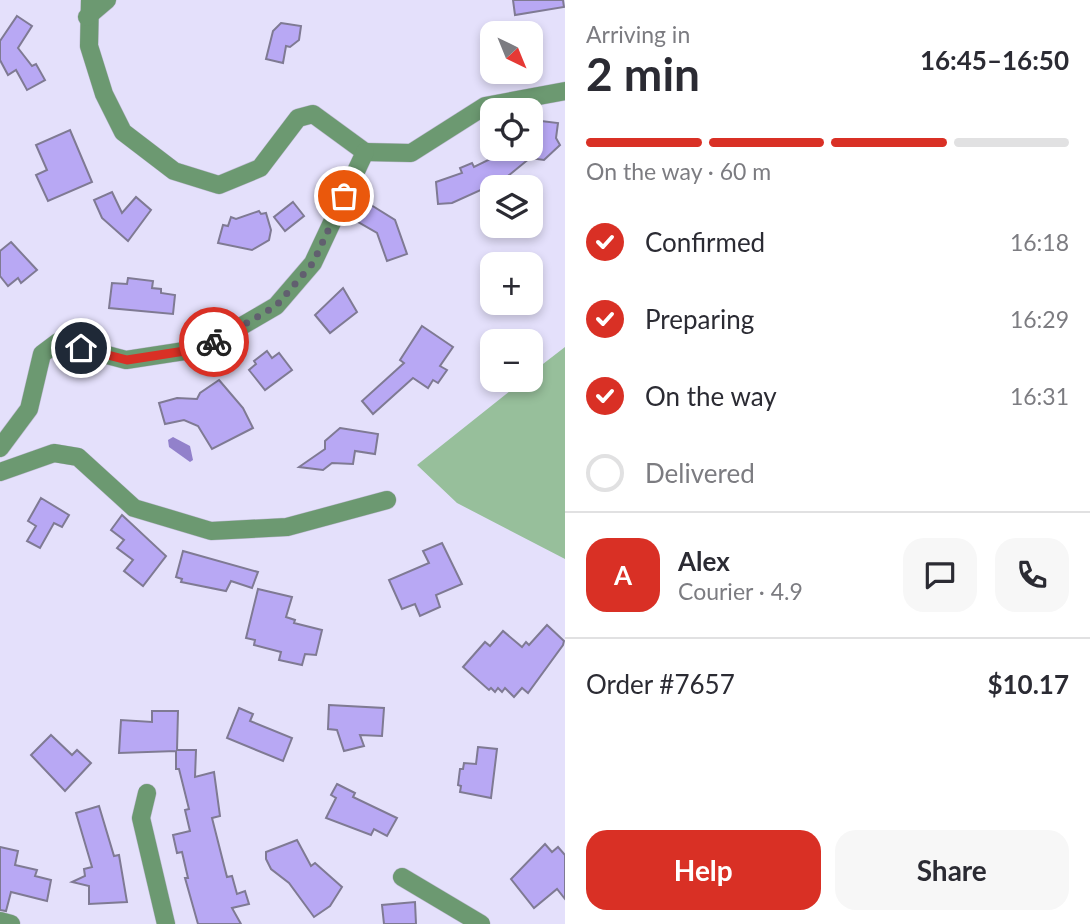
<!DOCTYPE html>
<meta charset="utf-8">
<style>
:root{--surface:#fff;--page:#f7f7f7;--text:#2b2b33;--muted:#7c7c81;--line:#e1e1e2;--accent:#d93025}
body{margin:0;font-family:Lato,sans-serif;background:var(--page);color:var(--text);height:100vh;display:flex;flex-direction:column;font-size:26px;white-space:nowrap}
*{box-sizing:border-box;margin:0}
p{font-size:23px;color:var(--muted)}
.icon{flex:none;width:38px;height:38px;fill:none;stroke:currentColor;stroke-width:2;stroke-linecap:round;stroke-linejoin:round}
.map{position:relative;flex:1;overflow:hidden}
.drawer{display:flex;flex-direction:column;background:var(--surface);width:525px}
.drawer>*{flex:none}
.needle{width:46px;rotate:137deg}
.fabs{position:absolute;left:480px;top:21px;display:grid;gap:14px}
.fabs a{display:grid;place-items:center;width:63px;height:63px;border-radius:14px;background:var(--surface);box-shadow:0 4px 10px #0003;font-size:35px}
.pin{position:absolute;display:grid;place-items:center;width:60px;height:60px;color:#fff;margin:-30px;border:4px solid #fff;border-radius:50%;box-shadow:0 2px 7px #0007}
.courier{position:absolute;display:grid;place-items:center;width:70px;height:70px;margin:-35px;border:5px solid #d93025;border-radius:50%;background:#fff;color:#222;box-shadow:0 2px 9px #0007}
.headline em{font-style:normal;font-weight:700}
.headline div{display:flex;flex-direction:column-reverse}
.headline{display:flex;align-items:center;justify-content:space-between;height:119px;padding:0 21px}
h1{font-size:46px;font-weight:700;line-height:52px}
.bar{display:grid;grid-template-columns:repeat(4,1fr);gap:10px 7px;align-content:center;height:84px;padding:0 21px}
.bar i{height:9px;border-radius:5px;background:var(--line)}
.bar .selected{background:var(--accent)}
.bar p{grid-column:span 4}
.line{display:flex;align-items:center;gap:18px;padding:0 21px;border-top:2px solid var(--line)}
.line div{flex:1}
.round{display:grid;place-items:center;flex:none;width:74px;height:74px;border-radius:21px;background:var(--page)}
ol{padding:0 21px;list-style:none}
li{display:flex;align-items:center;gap:21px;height:77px}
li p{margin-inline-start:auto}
li .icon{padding:7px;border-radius:50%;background:var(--accent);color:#fff;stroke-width:4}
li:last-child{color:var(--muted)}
li i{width:38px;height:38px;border:4px solid var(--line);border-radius:50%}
.button{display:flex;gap:14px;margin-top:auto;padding:14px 21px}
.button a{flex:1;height:80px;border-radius:21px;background:var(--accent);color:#fff;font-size:28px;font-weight:700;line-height:80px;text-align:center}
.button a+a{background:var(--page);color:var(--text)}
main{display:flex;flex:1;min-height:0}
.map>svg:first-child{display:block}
</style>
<main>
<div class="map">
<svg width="565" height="924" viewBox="0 0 565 924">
<rect width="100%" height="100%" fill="#e4e0fb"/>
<!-- green -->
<polygon fill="#97bf9b" points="565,347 565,559 457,503 417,465 524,380 530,380 530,374"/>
<!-- water -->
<polygon fill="#9281cb" points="173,437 190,446 193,460 190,462 169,447 168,440"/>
<!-- building -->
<g fill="#b8a8f4" stroke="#7f7a93" stroke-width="2">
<polygon points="513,0 563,0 564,7 515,15"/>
<polygon points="17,16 32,26 18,48 32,66 36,64 45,80 27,90 16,70 8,75 0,60 0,41"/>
<polygon points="281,23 301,26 299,40 290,47 286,46 283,63 266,59 273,31"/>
<polygon points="541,121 558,123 556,138 560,145 544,160 530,158 503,180 452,203 438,204 436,182 462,173 460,168 472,163 474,167 511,149 530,149 530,140 539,132"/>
<polygon points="70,130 92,182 48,201 36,175 47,170 36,145"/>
<polygon points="112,192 122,213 136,197 151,210 128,241 102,218 94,200"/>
<polygon points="363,200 395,220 407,254 387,261 377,233 353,219"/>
<polygon points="293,202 304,216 285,231 274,217"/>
<polygon points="259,211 261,214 266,213 271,230 269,240 252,250 218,243 223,225 228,226 231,217 236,219"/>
<polygon points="11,242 37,270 21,283 18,278 8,286 0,276 0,251"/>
<polygon points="128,278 153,281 152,288 161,289 161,293 175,295 173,314 109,308 112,283 127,284"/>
<polygon points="343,288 357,312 330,333 315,315"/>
<polygon points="422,326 453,347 440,366 447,370 438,383 433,380 428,388 413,378 373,414 362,401 404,363 400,360"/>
<polygon points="267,351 272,358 279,353 292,370 265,390 249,370 256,364 254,361"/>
<polygon points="219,380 243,408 253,428 212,449 198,426 184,420 165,424 159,403 177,398 197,399 200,393"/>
<polygon points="340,428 378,434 375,454 355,451 353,464 332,463 323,470 299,467 325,449 325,441"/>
<polygon points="41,498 69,515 62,527 54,523 40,548 27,541 36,526 28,521"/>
<polygon points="122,515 166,556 143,586 124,571 133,560 117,548 124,540 111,530"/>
<polygon points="442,543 462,584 436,595 440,607 420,616 415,604 402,609 389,580 429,563 423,551"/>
<polygon points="183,551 258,572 252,588 231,581 226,591 181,582 182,579 176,577"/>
<polygon points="258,589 292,597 286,617 295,620 294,623 322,630 316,655 305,654 302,665 279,660 281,652 254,645 255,640 246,638"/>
<polygon points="547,625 564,641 563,645 528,693 522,688 514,697 505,688 502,692 498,688 495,692 491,688 489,690 463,667 485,642 490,646 503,631 522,647 526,642 529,645"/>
<polygon points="329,705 384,708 382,736 360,735 364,746 344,751 337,730 328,729"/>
<polygon points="239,708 253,714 250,721 292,738 283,761 227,738"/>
<polygon points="152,711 178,711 177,750 196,750 195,777 214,772 220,816 212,818 227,877 232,876 237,894 245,891 249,904 232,908 241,924 198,924 185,878 188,878 182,852 177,853 173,835 190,831 185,810 189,809 179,769 176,769 176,751 119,753 121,720 152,722"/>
<polygon points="51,735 72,755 77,750 91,763 65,791 31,755"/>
<polygon points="478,747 497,749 491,798 460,792 461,786 458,785 460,769 463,769 464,763 476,764"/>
<polygon points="337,784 355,793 353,797 397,818 387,836 374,829 371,835 326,818 336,798 331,795"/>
<polygon points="99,806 114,856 119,855 127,902 89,904 89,886 72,882 85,876 84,869 92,867 76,813"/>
<polygon points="297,840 311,866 315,863 342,887 330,906 314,917 289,883 271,869 266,859 266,852"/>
<polygon points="545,844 552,852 558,847 565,855 565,899 557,889 534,908 511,879"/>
<polygon points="0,847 18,851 15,865 37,870 35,876 51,880 47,901 11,892 6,911 0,910"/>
<polygon points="415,902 416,924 384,924 382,905"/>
</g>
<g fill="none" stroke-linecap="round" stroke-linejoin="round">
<!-- minor casing -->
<g stroke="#c0bcd4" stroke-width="19">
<g id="minor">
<polyline points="90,0 89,46 104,94 123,132 174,171 219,185 260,168 298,118 313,114 365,152"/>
<polyline points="87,17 107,0"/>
<polyline points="365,152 411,153 485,106 565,91"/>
<polyline points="0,448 29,409 42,354 58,342 126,360 204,348 276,306 313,263 365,152"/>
<polyline points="0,472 54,453 78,457 134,508 211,531 287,527 387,500"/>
<polyline points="147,793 141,818 166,924"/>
<polyline points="402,877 481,924"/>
<polyline points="0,921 11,924"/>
</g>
</g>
<!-- minor -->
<use href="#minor" stroke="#6c9971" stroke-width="18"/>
</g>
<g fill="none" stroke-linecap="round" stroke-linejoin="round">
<!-- done -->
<polyline stroke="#615f6f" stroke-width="7" stroke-dasharray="0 12.6" points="214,342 276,306 313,263 344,196"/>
<!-- route -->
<polyline stroke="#d93025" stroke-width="9" points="81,348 127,360 204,348 214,342"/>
</g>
</svg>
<div class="fabs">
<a><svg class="needle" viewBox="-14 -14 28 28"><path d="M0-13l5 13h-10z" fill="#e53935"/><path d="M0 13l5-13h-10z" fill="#7c7c81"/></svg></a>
<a><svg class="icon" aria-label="locate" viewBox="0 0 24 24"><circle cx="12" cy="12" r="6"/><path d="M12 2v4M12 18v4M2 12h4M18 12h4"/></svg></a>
<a><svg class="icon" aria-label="layers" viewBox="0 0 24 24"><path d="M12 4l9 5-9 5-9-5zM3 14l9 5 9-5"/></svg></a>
<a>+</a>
<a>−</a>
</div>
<div class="pin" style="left:344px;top:196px;background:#ea580c"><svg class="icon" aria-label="bag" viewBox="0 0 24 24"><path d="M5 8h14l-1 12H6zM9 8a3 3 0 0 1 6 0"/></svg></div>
<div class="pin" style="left:81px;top:348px;background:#1f2937"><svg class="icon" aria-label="home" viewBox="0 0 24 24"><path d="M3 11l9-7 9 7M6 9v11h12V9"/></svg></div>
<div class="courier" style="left:214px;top:342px"><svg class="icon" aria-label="bike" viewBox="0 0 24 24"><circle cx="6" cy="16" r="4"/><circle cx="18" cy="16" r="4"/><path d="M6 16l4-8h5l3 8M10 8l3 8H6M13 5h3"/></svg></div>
</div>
<section class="drawer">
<div class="headline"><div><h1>2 min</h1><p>Arriving in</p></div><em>16:45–16:50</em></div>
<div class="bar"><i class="selected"></i><i class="selected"></i><i class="selected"></i><i></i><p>On the way · 60 m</p></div>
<ol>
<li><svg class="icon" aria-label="check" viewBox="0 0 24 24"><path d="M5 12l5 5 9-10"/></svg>Confirmed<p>16:18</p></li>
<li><svg class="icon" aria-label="check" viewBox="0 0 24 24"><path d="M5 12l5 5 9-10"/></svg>Preparing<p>16:29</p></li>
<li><svg class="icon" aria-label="check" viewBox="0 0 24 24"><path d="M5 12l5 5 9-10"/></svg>On the way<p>16:31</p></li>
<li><i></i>Delivered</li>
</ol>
<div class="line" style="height:126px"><b class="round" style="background:var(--accent);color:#fff">A</b><div><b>Alex</b><p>Courier · 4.9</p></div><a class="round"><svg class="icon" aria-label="chat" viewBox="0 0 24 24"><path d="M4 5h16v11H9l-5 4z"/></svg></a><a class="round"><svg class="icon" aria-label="phone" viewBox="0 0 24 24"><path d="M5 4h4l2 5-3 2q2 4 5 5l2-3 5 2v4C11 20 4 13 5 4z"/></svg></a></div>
<div class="line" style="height:91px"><div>Order #7657</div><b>$10.17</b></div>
<div class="button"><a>Help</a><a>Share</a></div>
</section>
</main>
